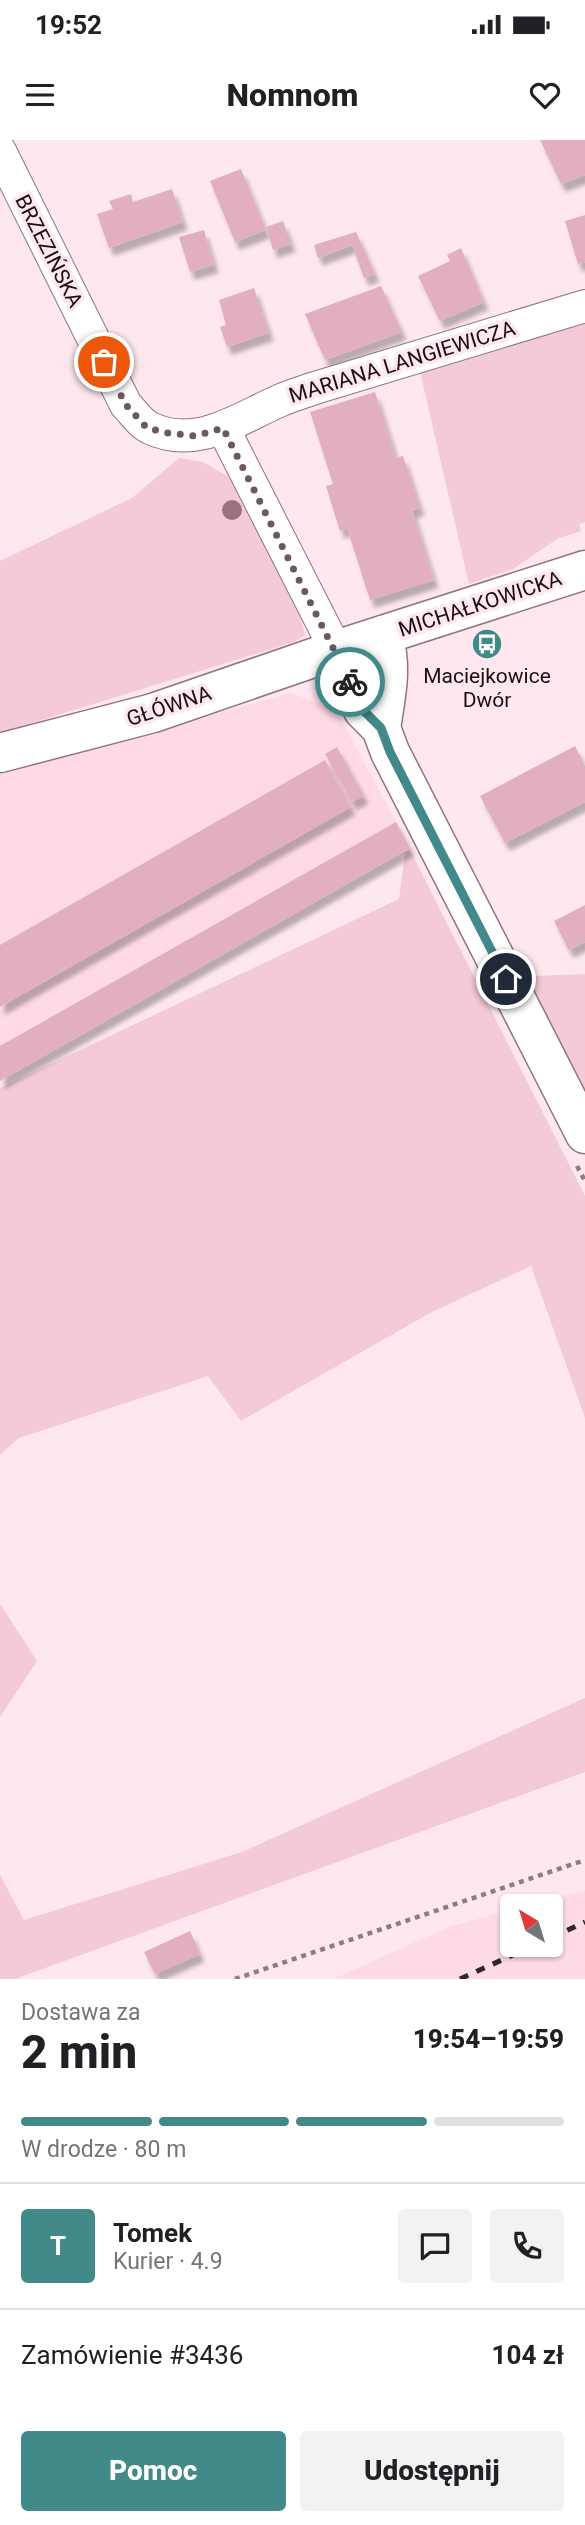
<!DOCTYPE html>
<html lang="pl">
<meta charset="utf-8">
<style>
:root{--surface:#fff;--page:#f2f2f2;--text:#202124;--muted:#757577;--line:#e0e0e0;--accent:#428a8a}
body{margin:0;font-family:Roboto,sans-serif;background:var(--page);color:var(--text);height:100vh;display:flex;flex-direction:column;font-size:26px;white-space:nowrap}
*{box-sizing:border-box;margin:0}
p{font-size:23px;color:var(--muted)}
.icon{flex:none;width:38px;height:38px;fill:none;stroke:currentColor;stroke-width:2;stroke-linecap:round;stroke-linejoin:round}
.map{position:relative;height:1839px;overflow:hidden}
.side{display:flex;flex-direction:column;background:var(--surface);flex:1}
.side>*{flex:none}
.needle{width:46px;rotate:322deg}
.tools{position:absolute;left:500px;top:1754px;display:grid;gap:14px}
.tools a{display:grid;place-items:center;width:63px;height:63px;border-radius:7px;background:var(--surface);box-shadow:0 2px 5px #0004;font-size:35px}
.pin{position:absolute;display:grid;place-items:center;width:60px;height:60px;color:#fff;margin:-30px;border:4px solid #fff;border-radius:50%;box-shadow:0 2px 7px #0007}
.courier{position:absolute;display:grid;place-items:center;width:70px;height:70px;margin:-35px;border:5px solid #428a8a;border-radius:50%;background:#fff;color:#222;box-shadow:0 2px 9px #0007}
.headline em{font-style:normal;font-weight:800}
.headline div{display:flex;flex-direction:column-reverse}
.headline{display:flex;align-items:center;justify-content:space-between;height:119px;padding:0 21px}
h1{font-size:46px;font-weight:800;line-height:52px}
.bar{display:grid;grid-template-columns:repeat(4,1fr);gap:10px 7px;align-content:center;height:84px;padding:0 21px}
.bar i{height:9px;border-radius:5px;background:var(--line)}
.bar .current{background:var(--accent)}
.bar p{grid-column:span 4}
.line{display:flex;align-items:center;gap:18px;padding:0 21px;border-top:2px solid var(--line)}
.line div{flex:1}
.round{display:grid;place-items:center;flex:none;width:74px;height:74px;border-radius:7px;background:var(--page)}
.button{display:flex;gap:14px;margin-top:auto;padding:14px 21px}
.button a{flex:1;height:80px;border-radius:7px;background:var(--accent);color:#fff;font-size:28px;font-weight:800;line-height:80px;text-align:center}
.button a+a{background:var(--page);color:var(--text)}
.status{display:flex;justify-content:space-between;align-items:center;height:49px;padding:0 35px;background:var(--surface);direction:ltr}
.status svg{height:19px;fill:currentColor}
header{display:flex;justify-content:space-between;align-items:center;height:91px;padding:0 21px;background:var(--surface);font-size:32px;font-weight:800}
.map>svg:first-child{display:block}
</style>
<div class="status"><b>19:52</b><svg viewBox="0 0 49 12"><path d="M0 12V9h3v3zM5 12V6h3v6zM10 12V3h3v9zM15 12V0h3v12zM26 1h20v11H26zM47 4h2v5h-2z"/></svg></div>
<header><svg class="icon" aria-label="menu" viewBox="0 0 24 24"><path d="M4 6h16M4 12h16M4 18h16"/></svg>Nomnom<svg class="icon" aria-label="heart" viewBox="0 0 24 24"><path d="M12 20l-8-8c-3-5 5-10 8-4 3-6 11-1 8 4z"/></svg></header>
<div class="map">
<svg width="585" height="1839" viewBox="0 0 585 1839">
<defs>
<filter id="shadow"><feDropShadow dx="4.5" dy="8" stdDeviation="2" flood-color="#0004"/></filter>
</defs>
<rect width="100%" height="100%" fill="#fee7ee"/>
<!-- built -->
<g fill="#fedae5">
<polygon points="291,553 336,570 410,708 0,941 0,634"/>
<polygon points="585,1750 585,1839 333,1839 449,1787 513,1769 513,1804 551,1804 551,1766 526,1766"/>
</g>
<!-- green -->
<g fill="#f4cad6">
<polygon points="585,181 585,382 579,384 581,391 557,399 513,429 469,444 419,227"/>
<polygon points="179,318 203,322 229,337 265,402 300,476 305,495 294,502 0,593 0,421 132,358"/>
<polygon points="410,710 585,1056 585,1278 531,1126 430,1173 241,1281 208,1236 19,1298 0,1315 0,948 399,759 405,712"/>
<polygon points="585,834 585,979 510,837"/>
<polygon points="0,1464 37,1521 0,1577"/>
<polygon points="585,1558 585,1632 15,1839 0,1839 0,1735 24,1780 242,1712"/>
</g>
<!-- building -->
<g fill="#e1afbe" filter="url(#shadow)">
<polygon points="540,0 585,0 585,35 561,44"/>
<polygon points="241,29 266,90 235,102 210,41"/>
<polygon points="172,49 183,82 109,108 97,74 113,69 109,61 131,54 133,62"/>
<polygon points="585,75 585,122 578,124 565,81"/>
<polygon points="283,81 291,104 273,110 266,87"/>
<polygon points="204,90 214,125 190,132 179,97"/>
<polygon points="356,92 375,134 364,138 352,105 318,118 314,105"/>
<polygon points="461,108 484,162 440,181 418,136 450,121 447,115"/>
<polygon points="381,146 402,192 325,220 305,174"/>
<polygon points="254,148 269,193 227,207 220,187 226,185 219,160"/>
<polygon points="375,252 396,318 403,316 420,368 412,370 434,440 370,460 347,388 340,391 326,346 333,344 310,272"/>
<polygon points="575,606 585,626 585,662 505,703 480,656"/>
<polygon points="337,607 364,656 352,662 325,614"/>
<polygon points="325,620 351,667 0,867 0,805"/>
<polygon points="396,682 410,708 0,941 0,906"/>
<polygon points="585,765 585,802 569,810 554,781"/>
<polygon points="190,1791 200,1814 155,1834 144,1812"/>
</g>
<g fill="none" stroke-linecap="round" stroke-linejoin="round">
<!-- street casing -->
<g stroke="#93737d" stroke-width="34">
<g id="street">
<path d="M0,11L126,265C133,272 141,284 150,288C196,310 238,279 279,261C290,256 303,252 315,248L585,166"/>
<polyline points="223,288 336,510"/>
</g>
</g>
<!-- secondary casing -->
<g stroke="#93737d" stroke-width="41">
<g id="secondary">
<polyline points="336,510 363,570 381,588 390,612 585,994"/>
<path d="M381,588C386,556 393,527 383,495"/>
<polyline points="0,613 153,573 336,510 585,430"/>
</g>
</g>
<!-- path -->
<g stroke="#8e7c81" stroke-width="4.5" stroke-dasharray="5 5" stroke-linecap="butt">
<polyline points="577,1026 585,1041"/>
<polyline points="235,1839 585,1720"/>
</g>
<!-- street -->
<use href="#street" stroke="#fff" stroke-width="32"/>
<!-- secondary -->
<use href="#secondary" stroke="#fff" stroke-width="38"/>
<!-- rail -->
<g stroke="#332629" stroke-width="5" stroke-dasharray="9 9" stroke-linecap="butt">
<polyline points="551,1798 585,1782"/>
<polyline points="460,1839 537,1804"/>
</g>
</g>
<!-- trees -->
<circle fill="#9c7182" cx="232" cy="370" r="10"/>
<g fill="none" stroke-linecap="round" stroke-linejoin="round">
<!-- done -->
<polyline stroke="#6a5a5e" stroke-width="7" stroke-dasharray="0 12.6" points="104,222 126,265 147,288 167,293 196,296 223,288 350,542"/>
<!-- route -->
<polyline stroke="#428a8a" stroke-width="9" points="350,542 363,570 381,588 390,612 506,839"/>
</g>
<!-- icons -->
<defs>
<g id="bus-disc" transform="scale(1.575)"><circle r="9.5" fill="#428a8a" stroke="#fee7ee"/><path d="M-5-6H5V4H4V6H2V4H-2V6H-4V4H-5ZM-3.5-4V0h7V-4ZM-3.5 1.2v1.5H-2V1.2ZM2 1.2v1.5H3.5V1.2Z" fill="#fff"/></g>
</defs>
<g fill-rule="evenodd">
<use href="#bus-disc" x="487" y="504"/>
</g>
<g text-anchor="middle" stroke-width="7" stroke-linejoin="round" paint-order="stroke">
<!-- street labels -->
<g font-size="21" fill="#1a0e11" stroke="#fee7ee">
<text transform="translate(49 111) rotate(63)" y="7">BRZEZIŃSKA</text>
<text transform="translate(402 222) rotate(-17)" y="7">MARIANA LANGIEWICZA</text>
<text transform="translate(480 464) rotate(-18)" y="7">MICHAŁKOWICKA</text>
<text transform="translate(169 566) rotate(-18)" y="7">GŁÓWNA</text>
</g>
<!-- poi labels -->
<g font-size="21" fill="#1a0e11" stroke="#fee7ee">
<text x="487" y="543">Maciejkowice<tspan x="487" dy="24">Dwór</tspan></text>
</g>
</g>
</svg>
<div class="tools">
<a><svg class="needle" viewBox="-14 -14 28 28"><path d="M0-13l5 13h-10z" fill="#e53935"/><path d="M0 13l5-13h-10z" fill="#757577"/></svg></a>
</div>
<div class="pin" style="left:104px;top:222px;background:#ea580c"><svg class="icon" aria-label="bag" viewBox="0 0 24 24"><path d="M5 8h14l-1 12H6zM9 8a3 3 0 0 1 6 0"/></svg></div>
<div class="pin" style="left:506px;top:839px;background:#1f2937"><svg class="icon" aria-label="home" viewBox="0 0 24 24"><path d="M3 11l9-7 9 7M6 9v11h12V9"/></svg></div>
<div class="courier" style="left:350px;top:542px"><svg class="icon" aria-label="bike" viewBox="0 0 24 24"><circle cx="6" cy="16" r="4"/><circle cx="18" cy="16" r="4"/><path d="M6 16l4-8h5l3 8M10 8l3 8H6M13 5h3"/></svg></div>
</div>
<section class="side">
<div class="headline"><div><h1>2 min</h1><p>Dostawa za</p></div><em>19:54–19:59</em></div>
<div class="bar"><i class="current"></i><i class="current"></i><i class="current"></i><i></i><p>W drodze · 80 m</p></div>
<div class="line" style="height:126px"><b class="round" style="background:var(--accent);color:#fff">T</b><div><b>Tomek</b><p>Kurier · 4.9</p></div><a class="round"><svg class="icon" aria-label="chat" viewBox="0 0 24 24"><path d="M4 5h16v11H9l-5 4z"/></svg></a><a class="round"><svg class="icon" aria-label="phone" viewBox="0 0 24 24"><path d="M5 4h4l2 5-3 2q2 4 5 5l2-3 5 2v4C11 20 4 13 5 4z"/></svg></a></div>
<div class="line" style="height:91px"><div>Zamówienie #3436</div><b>104 zł</b></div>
<div class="button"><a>Pomoc</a><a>Udostępnij</a></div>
</section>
